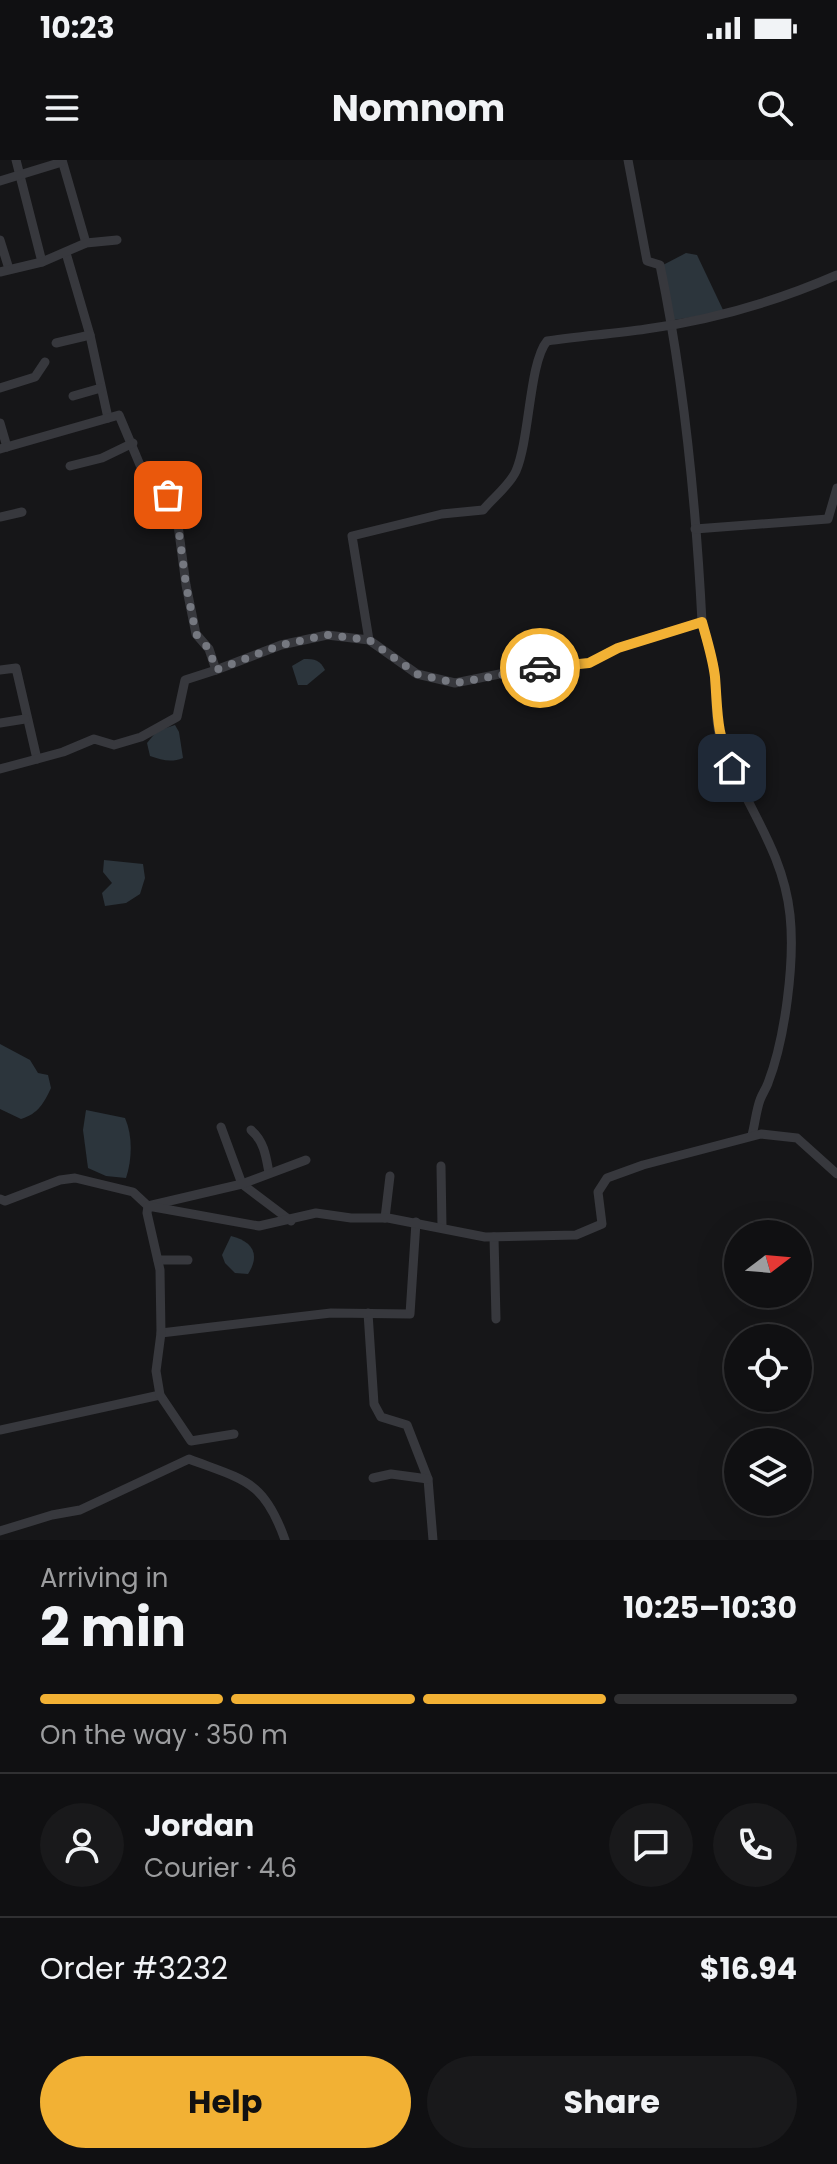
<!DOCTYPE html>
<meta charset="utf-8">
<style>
:root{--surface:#101012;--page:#19191b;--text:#f1f3f6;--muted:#9c9d9f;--line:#303032;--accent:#f2b134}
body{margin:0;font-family:Poppins,sans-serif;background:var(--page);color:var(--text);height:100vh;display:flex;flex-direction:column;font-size:30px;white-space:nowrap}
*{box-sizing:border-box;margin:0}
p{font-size:26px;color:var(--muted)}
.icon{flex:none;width:44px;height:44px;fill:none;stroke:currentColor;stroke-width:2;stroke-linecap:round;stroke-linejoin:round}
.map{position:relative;height:1380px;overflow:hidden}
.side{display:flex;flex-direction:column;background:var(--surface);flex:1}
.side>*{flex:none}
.needle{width:52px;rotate:74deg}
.controls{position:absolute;left:724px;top:1060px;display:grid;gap:16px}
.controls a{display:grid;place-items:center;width:88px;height:88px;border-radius:50%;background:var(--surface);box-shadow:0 8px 32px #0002,0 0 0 2px var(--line);font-size:40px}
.pin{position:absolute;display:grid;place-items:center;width:68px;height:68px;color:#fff;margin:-34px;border-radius:16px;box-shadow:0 4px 12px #0006}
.courier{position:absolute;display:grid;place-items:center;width:80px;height:80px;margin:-40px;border:6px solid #f2b134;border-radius:50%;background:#fff;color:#222;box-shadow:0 2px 10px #0007}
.summary em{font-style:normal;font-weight:700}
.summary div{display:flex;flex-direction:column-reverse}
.summary{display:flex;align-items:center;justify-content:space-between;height:136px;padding:0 40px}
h1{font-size:52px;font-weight:700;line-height:60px}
.bar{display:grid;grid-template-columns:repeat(4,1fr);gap:12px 8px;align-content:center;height:96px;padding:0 40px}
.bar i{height:10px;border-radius:6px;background:var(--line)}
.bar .selected{background:var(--accent)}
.bar p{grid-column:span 4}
.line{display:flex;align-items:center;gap:20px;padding:0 40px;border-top:2px solid var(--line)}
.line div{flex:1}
.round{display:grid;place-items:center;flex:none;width:84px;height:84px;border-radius:42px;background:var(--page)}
.cta{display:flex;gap:16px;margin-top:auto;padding:16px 40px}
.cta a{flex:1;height:92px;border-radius:48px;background:var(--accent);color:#111;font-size:32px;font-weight:700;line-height:92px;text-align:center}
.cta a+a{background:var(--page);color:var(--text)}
.status{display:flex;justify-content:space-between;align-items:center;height:56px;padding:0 40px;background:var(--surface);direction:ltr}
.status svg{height:22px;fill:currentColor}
header{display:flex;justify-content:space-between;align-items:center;height:104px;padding:0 40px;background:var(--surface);font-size:36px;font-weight:700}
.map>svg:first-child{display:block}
</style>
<div class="status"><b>10:23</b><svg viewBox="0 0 49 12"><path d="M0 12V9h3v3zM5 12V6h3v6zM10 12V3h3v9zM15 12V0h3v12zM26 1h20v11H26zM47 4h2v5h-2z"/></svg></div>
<header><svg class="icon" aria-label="menu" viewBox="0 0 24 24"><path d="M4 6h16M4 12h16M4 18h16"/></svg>Nomnom<svg class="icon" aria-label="search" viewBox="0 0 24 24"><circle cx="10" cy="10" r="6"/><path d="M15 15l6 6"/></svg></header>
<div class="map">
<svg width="837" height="1380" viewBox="0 0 837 1380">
<rect width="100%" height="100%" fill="#161618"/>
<!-- water -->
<g fill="#2c353c">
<polygon points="686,93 697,95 724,152 674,160 663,105"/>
<path d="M304,499C315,499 320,500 325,510L307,525H298L292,506Z"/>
<path d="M175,565L179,572L183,598C171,603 162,600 150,596L147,583L157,571Z"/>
<polygon points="104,700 143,704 145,718 140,734 126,743 105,746 102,733 112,723 103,712"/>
<path d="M0,884L30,900L38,913L48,915L51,928C44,943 38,954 21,959L0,949Z"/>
<path d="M86,950L125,958C133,976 132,1000 126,1018L106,1016L88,1008L83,970Z"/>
<path d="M231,1076C252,1081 261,1094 248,1114L235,1113L225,1103L222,1095Z"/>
</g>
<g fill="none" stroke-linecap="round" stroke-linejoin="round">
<!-- minor -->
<g stroke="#37383d" stroke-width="9">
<polyline points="16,0 42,102"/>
<polyline points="62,0 86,83"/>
<path d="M628,0L647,101L660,105C684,221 696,344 702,462"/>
<polyline points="0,21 62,2"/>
<polyline points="0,80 9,109"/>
<polyline points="66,93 90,175 108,258"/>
<polyline points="0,112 42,102 86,83 117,80"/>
<polyline points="56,183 90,175"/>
<polyline points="0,228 35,217 45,202"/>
<polyline points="73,236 101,228"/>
<polyline points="0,263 7,287"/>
<path d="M0,289L119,255L140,305L160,320L176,350L186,425L196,474L209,489L216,510L281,485L327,475L369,480L352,376L442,354L483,350C493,338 510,325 516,311C530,278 529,203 547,181C580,176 613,174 646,169C712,160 775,142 837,115"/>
<polyline points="70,306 102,298 133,283"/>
<polyline points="0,357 22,352"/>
<polyline points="695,369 828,359 837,328"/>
<path d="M369,480L417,514L455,523L519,510L589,503L618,488L702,462C706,479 713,498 715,515C717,540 714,563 723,587C746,647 783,690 790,755C795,802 785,879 768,923C766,929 762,934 760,940C756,951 755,964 752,975"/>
<polyline points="0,510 16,508 37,599"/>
<polyline points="0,563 25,559"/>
<polyline points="0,609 63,592 94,579 114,585 141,577 177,557 185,520 216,510"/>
<polyline points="221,967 242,1024 291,1061"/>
<path d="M251,970C264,981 266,996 269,1013"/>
<polyline points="441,1006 442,1067"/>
<polyline points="0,1039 5,1041 60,1020 75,1018 133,1032 148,1046 242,1024 306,1000"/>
<polyline points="385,1058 390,1016"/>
<polyline points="494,1077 496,1159"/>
<polyline points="158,1100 188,1100"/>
<polyline points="368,1153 374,1244 381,1257 407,1265 428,1319 433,1380"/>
<polyline points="161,1173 331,1153 410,1154 416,1062"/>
<polyline points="0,1270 160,1235"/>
<polyline points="234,1274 191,1281 160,1235 156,1211 161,1173 160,1110 147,1053 148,1046 259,1066 316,1053 351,1058 388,1058 485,1077 576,1075 602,1064 598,1032 607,1018 643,1005 761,974 797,978 837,1014"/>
<polyline points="373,1318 391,1314 428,1319"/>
<path d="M0,1371L52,1355L80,1350L189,1299C244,1320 264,1320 285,1380"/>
</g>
</g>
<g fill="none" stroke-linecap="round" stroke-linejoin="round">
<!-- done -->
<polyline stroke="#757880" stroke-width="8" stroke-dasharray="0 14.4" points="168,335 176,350 186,425 196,474 209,489 216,510 281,485 327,475 369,480 417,514 455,523 540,508"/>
<!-- route -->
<path stroke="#f2b134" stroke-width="10" d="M540,508L589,503L618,488L702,462C707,480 713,499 715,517C718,556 716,571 732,608"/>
</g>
</svg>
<div class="controls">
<a><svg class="needle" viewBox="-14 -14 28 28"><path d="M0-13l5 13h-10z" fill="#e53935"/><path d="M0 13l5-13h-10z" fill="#9c9d9f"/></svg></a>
<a><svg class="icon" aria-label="locate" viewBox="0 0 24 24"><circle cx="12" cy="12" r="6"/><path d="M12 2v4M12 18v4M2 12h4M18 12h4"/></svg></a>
<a><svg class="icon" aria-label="layers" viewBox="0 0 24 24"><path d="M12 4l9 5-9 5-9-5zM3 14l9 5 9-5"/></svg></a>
</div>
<div class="pin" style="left:168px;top:335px;background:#ea580c"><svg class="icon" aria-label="bag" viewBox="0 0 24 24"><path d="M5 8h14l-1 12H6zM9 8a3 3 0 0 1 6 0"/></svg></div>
<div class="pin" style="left:732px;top:608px;background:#1f2937"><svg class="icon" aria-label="home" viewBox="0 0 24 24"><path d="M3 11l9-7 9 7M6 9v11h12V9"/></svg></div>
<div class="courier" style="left:540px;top:508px"><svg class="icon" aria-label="car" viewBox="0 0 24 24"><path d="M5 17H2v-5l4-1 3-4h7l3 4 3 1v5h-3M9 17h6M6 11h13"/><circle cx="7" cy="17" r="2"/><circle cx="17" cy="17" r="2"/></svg></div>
</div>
<section class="side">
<div class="summary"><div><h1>2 min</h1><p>Arriving in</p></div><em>10:25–10:30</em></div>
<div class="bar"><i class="selected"></i><i class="selected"></i><i class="selected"></i><i></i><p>On the way · 350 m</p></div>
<div class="line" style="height:144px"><a class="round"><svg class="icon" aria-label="person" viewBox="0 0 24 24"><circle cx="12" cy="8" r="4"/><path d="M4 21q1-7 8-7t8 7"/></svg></a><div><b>Jordan</b><p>Courier · 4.6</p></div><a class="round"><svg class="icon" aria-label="chat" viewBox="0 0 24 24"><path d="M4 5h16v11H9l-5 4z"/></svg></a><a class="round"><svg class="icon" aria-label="phone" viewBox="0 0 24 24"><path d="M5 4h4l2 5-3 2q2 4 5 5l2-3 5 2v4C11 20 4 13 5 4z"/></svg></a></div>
<div class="line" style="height:104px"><div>Order #3232</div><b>$16.94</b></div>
<div class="cta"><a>Help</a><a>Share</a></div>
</section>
